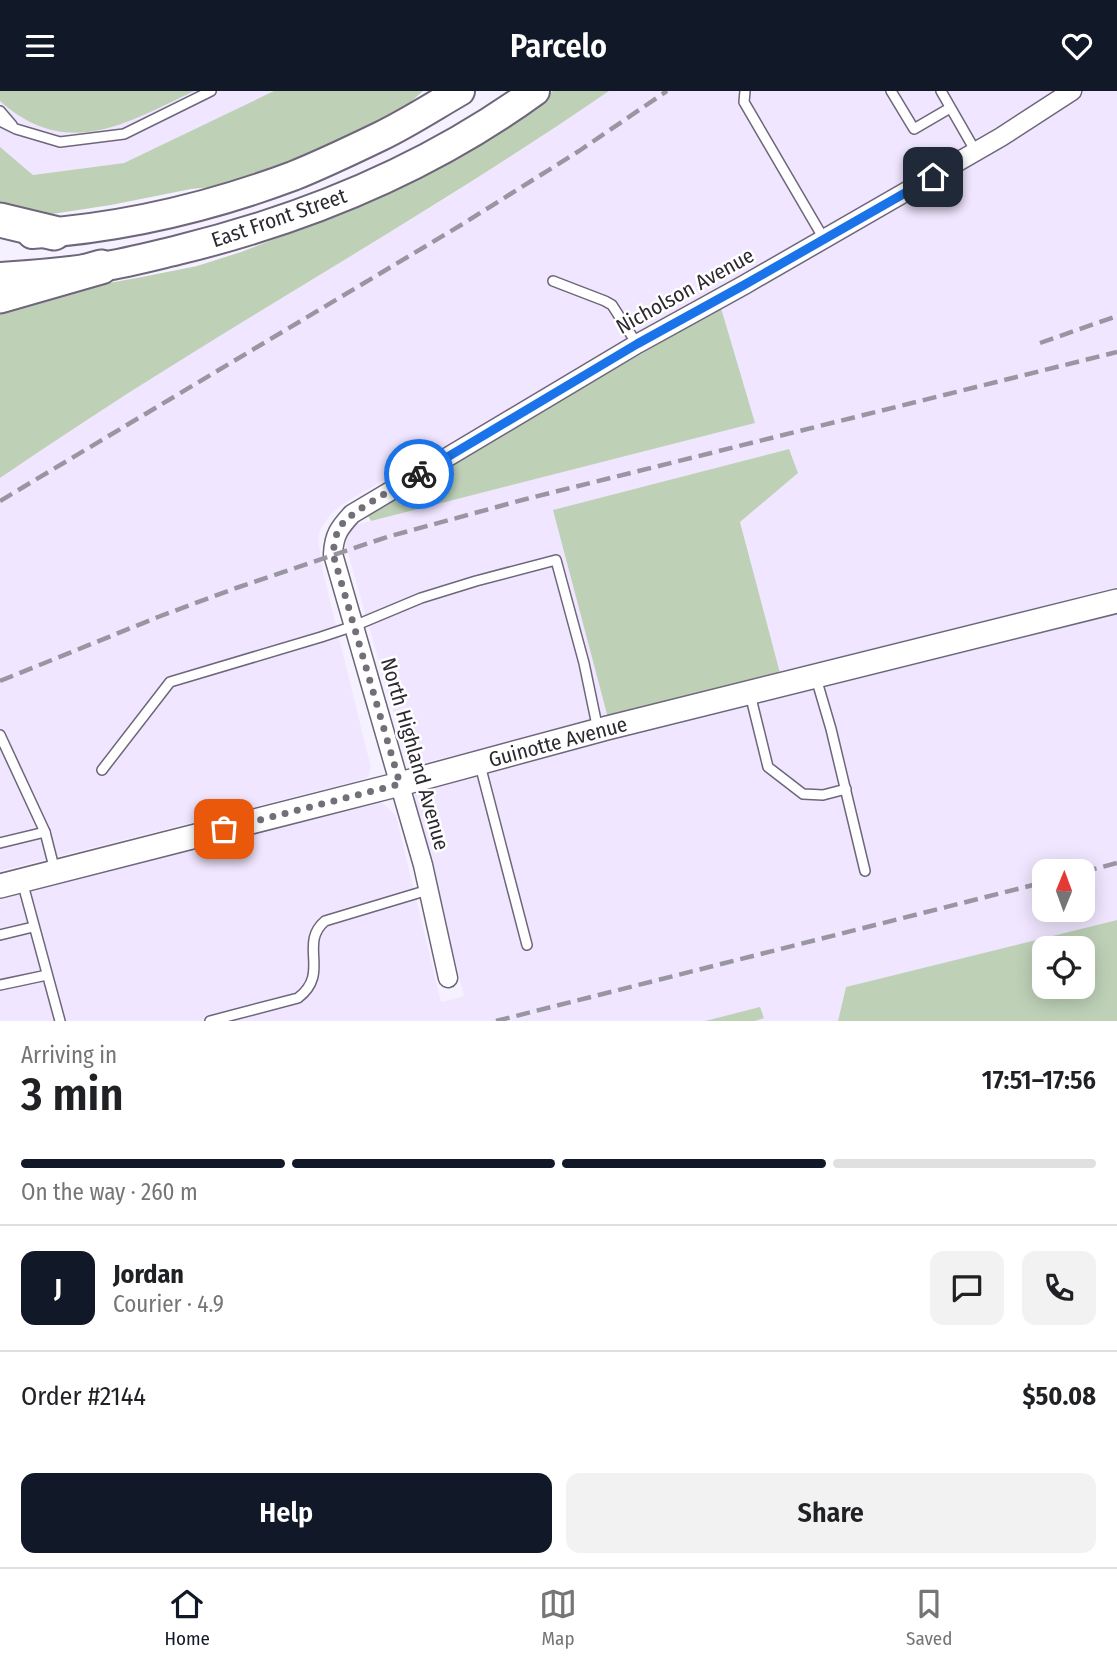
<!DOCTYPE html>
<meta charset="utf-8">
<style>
:root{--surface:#fff;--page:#f2f2f2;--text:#202124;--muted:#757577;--line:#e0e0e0;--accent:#111827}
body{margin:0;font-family:"Fira Sans Condensed",sans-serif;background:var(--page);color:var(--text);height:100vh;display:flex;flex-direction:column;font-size:26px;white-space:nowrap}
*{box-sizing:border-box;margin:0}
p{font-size:23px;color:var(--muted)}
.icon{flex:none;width:38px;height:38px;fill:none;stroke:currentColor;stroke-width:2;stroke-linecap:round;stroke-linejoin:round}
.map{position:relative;height:930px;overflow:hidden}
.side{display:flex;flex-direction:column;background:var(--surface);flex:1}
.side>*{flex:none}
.needle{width:46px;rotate:1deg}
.buttons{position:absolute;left:1032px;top:768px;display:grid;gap:14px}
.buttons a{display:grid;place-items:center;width:63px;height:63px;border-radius:14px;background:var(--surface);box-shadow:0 4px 18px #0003;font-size:35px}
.pin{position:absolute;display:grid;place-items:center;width:60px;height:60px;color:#fff;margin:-30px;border-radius:14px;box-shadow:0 4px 10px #0006}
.courier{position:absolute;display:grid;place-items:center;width:70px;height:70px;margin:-35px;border:5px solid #1a73e8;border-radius:50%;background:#fff;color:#222;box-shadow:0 2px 9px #0007}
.overview em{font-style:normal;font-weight:600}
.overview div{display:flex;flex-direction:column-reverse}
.overview{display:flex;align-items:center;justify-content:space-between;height:119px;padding:0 21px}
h1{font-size:46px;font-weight:600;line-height:52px}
.bar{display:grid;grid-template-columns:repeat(4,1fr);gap:10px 7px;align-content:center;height:84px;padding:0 21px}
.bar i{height:9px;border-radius:5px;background:var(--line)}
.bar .selected{background:var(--accent)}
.bar p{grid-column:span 4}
.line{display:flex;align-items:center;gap:18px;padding:0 21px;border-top:2px solid var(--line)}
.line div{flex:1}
.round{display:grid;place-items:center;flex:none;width:74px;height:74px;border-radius:14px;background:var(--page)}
.cta{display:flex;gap:14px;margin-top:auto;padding:14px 21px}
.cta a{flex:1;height:80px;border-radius:14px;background:var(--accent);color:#fff;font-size:28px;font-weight:600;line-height:80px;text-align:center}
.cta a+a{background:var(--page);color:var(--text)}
header{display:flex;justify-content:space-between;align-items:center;height:91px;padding:0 21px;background:var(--accent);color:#fff;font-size:32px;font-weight:600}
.menu{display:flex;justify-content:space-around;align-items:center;height:98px;border-top:2px solid var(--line);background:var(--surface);font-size:19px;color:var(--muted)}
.menu a{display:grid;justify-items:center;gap:4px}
.menu .selected{color:var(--accent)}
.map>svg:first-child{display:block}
</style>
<header><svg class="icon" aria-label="menu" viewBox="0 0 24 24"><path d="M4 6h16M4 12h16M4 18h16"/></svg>Parcelo<svg class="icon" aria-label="heart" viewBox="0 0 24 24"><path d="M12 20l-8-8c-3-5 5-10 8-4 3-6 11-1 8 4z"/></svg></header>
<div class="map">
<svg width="1117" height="930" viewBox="0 0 1117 930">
<rect width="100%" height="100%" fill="#f6f1ff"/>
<!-- built -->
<g fill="#f0e6ff" fill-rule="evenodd">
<polygon points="0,0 274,0 124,72 33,84 0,56"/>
<polygon points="609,0 1055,0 908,89 507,320 402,378 340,415 330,424 321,437 318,447 322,477 371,677 368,686 364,688 0,780 0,387 78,334 172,274 446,107 555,37"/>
<polygon points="1081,0 1117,0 1117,496 780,582 740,431 797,383 788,358 554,419 608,627 414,674 409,673 407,669 346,455 346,445 355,434 755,332 721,217 973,72 1038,32"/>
<path d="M1117,519V829L846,896L838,930H755L764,926L760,917L705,930H0V805L372,710L383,712L396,725L441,911L464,905L415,711V704L425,694ZM1045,780H1083V819H1045Z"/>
</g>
<!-- green -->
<g fill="#bed1b7" fill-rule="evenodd">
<path d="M0,0H194C127,32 67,70 0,10Z"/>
<polygon points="274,0 423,0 402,19 324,60 222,95 191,98 111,114 52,123 25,126 0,118 0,56 33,84 124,72"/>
<path d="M553,0H609C468,97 319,183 173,274C115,310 57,348 0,387V214L59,201L142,186L197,175L241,161L282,145L343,119L505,34Z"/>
<polygon points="721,217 755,332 371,430 366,421"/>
<polygon points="789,358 798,382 740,431 780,582 608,627 553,419"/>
<path d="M1117,829V930H838L846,896ZM1045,858H1083V896H1045Z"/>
<polygon points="760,916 764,927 755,930 705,930"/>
</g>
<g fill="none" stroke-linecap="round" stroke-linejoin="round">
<!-- service casing -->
<g stroke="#6e667a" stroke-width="12">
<g id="service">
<polyline points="745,0 744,11 824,148"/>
<polyline points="891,0 914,38 950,17"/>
<polyline points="941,0 976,61"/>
<polyline points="0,20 12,34"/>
<polyline points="0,30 16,38 60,51 124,43 211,0"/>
<polyline points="553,190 605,210 612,214 637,253"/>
<polyline points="816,587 831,638 865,780"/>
<polyline points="750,603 768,676 803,703 823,704 846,698"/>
<polyline points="0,644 45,741"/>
<polyline points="480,674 527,854"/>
<polyline points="102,679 170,591 321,546 354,535 421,507 476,490 556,469 584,572 598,639"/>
<polyline points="0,752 45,741 55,780"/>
<polyline points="22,790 60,930"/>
<polyline points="0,844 33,836"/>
<polyline points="0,894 47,884"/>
<path d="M210,930L298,907C331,882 298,853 325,830L428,799"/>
</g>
</g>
<!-- minor casing -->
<g stroke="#6e667a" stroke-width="21">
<path id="minor" d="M448,887L423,774L333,463C334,444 339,437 352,423L637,253L744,194L1001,46L1072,0"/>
</g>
<!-- tertiary casing -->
<g stroke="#6e667a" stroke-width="26">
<polyline id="tertiary" points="0,795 400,693 607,637 1117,510"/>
</g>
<!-- primary casing -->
<g stroke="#6e667a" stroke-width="32">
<g id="primary">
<path d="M32,143C121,137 210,116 293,85C323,73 352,59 381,45C408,32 434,15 460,0"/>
<path d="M0,186C34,184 67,181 100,176C127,172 153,165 178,159C305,128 429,77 535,0"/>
</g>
</g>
<!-- motorway casing -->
<g stroke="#6e667a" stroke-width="37">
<g id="motorway">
<polyline points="0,129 54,142"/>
<polyline points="0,205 101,176"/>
</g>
</g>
<!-- service -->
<use href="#service" stroke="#fff" stroke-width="9"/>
<!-- minor -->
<use href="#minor" stroke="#fff" stroke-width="18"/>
<!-- tertiary -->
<use href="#tertiary" stroke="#fff" stroke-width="23"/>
<!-- primary -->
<use href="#primary" stroke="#fff" stroke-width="28"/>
<!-- motorway -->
<use href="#motorway" stroke="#fff" stroke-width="33"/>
<!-- rail -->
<g stroke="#9a96a1" stroke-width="4.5" stroke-dasharray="14 7" stroke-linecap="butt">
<polyline points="1040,252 1117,225"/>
<polyline points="0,410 461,134 579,60 667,0"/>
<polyline points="0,590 158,526 236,497 387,446 526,408 1117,261"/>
<polyline points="1083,781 1117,772"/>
<polyline points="496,930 1045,791"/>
</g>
</g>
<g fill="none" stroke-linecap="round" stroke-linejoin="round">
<!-- done -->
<path stroke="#736f79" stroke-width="7" stroke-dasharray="0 12.6" d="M224,738L400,693L333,463C334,455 335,444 340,436C350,420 401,394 419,383"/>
<!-- route -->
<polyline stroke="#1a73e8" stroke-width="9" points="419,383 637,253 744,194 933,86"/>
</g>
<g text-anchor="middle" stroke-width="5" stroke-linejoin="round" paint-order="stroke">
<!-- street labels -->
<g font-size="21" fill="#2c2931" stroke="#fff">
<text transform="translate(279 127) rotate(-19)" y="7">East Front Street</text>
<text transform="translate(685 200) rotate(-29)" y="7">Nicholson Avenue</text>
<text transform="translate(558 651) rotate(-15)" y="7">Guinotte Avenue</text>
<text transform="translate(415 663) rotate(74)" y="7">North Highland Avenue</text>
</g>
</g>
</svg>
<div class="buttons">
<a><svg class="needle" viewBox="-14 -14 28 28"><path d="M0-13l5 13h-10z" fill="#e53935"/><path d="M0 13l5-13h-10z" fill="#757577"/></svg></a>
<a><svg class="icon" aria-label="locate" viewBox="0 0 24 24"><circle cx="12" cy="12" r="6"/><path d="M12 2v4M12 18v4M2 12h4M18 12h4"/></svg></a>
</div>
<div class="pin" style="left:224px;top:738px;background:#ea580c"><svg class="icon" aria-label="bag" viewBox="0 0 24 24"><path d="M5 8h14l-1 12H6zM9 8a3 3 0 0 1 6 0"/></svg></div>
<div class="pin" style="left:933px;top:86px;background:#1f2937"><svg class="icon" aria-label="home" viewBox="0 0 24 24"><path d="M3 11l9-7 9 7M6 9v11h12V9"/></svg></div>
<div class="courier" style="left:419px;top:383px"><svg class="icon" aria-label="bike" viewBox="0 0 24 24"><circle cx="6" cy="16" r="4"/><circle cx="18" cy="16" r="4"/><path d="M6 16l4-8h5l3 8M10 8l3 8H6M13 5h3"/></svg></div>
</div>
<section class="side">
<div class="overview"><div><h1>3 min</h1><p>Arriving in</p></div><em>17:51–17:56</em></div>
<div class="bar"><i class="selected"></i><i class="selected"></i><i class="selected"></i><i></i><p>On the way · 260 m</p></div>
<div class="line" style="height:126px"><b class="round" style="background:var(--accent);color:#fff">J</b><div><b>Jordan</b><p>Courier · 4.9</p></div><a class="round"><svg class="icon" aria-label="chat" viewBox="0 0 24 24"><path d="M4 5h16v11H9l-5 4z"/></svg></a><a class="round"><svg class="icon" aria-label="phone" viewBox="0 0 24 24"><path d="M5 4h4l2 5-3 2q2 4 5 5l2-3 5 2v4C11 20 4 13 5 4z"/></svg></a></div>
<div class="line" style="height:91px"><div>Order #2144</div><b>$50.08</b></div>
<div class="cta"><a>Help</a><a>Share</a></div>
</section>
<nav class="menu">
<a class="selected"><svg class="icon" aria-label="home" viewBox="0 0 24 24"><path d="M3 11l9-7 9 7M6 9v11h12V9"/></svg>Home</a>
<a><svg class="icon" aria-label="map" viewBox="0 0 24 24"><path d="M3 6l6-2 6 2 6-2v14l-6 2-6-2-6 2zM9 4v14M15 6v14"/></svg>Map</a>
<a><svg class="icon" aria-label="saved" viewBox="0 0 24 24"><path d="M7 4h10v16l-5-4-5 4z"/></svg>Saved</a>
</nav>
